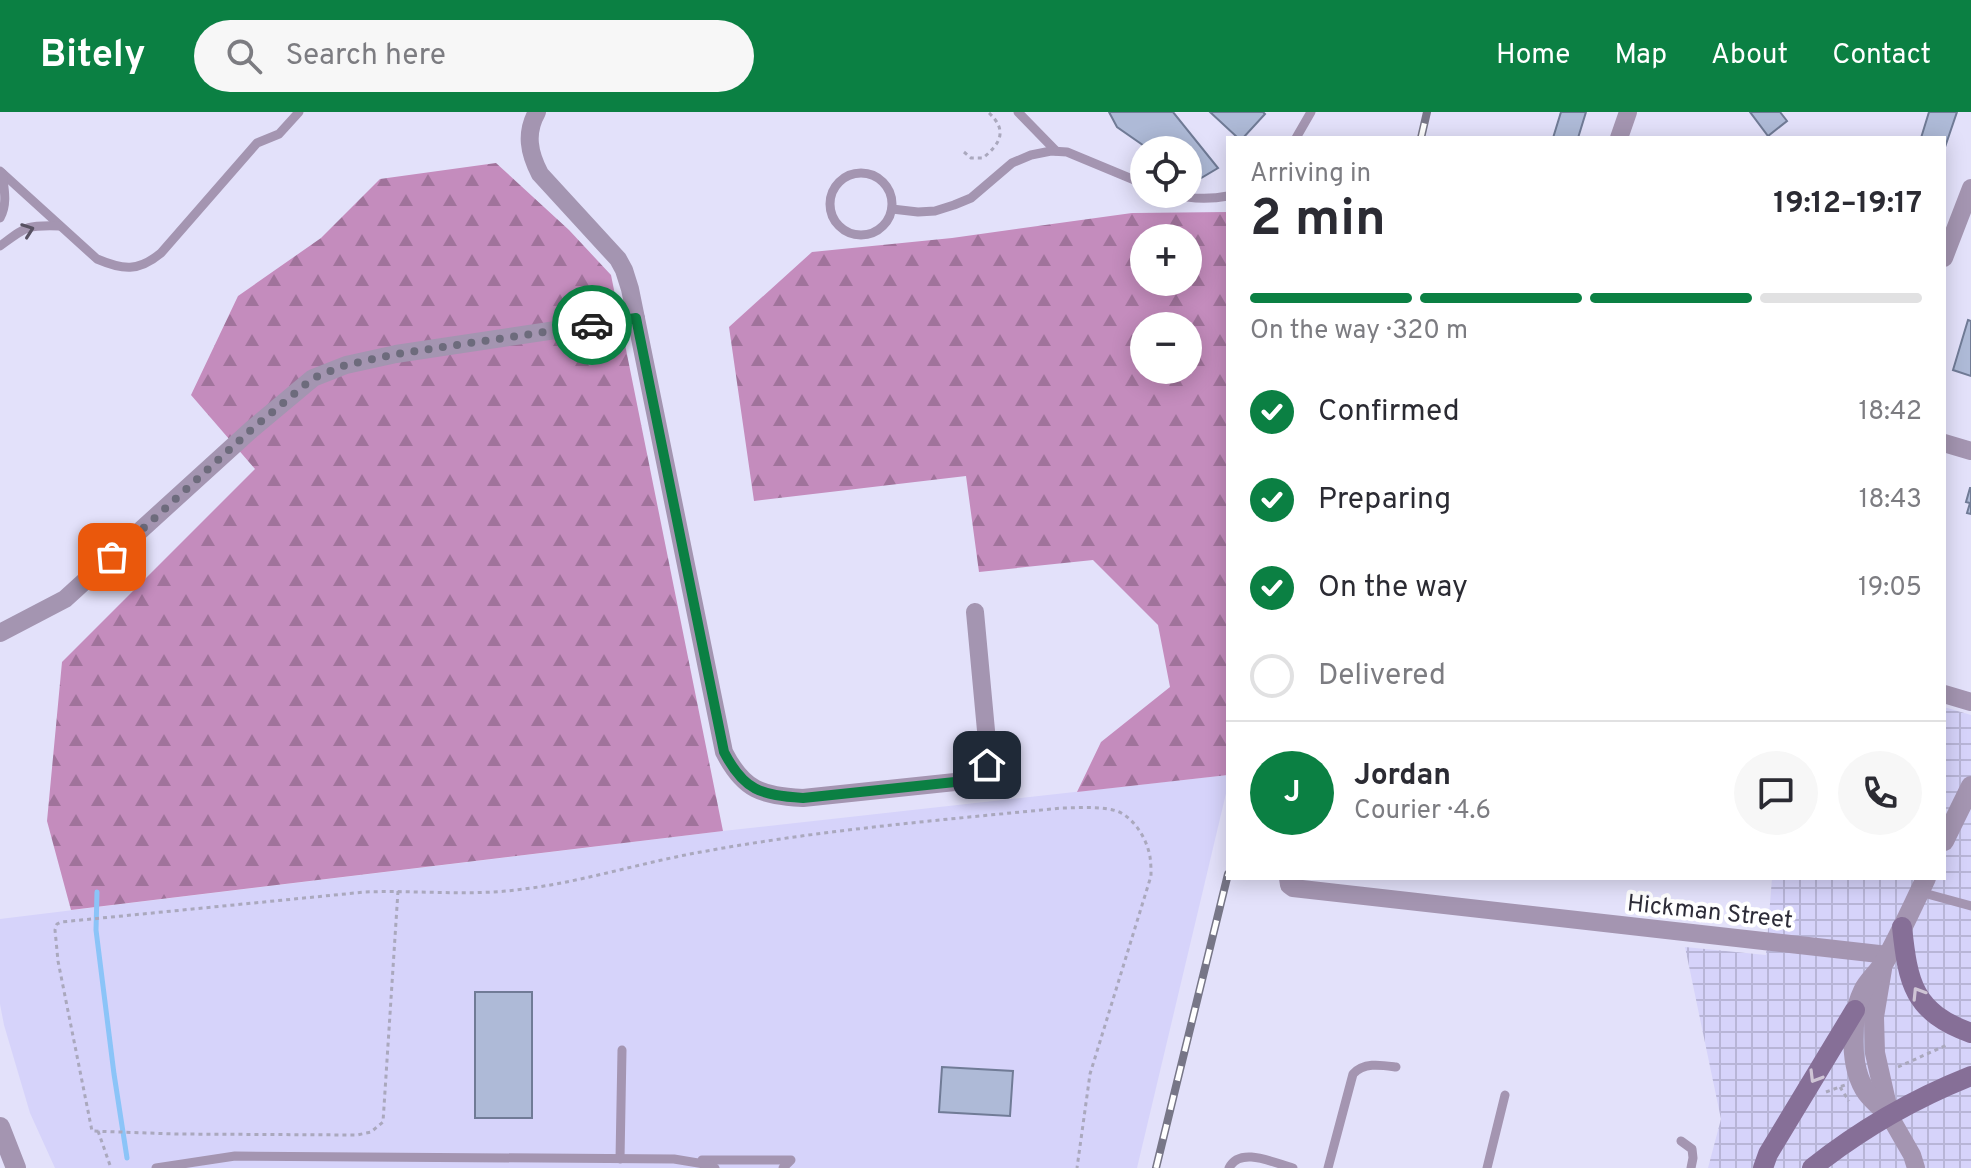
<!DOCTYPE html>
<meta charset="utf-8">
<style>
:root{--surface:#fff;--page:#f7f7f7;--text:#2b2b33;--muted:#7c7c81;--line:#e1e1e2;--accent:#0b8043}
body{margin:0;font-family:Overpass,sans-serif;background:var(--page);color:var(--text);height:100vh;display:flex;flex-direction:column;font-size:30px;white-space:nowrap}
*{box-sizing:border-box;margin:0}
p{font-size:26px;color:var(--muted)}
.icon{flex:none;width:44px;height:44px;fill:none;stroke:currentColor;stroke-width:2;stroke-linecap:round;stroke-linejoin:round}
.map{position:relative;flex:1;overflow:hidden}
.panel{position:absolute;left:1226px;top:24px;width:720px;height:744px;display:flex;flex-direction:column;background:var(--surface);border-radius:0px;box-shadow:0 4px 20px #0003}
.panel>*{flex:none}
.tools{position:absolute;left:1130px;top:24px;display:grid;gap:16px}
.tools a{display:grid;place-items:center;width:72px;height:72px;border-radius:50%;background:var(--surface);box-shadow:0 4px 20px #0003;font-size:40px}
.pin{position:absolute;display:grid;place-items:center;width:68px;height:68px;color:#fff;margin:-34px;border-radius:16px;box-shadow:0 4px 12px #0006}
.courier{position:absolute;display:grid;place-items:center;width:80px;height:80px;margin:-40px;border:6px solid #0b8043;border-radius:50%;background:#fff;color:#222;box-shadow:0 2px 10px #0007}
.head em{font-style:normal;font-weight:700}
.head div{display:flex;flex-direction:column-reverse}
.head{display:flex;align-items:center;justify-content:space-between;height:136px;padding:0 24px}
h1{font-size:52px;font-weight:700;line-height:60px}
.bar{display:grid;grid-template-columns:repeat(4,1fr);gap:12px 8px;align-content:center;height:96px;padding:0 24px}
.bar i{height:10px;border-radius:6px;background:var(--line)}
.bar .selected{background:var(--accent)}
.bar p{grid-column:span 4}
.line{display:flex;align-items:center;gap:20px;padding:0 24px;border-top:2px solid var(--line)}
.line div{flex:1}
.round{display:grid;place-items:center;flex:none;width:84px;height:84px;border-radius:42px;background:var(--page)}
ol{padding:0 24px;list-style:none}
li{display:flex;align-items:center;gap:24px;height:88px}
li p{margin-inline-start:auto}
li .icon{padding:8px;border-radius:50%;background:var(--accent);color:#fff;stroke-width:4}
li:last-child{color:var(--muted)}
li i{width:44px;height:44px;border:4px solid var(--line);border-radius:50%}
header{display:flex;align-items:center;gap:48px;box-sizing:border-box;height:112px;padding:0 40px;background:var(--accent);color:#fff}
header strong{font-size:38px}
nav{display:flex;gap:44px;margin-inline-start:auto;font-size:28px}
.search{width:560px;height:72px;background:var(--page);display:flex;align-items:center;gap:20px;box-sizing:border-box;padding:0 28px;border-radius:44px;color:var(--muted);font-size:30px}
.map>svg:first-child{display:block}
</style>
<header>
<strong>Bitely</strong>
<div class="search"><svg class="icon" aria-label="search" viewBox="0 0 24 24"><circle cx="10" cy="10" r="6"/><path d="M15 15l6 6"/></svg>Search here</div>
<nav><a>Home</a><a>Map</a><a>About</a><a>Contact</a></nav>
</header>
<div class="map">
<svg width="1971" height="1056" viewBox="0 0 1971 1056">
<defs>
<pattern id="industrial-grid" width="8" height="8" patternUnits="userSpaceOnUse" patternTransform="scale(2)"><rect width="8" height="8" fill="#d6d3fa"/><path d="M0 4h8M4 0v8" fill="none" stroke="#b8b5d7"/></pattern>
<pattern id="forest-firs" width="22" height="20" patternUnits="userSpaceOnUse" patternTransform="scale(2)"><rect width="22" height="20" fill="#c48cbd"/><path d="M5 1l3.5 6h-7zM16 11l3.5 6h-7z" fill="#a0739b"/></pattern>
</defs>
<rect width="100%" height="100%" fill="#e3e1fa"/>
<!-- built -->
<polygon fill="#d6d3fa" points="1228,663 1228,673 1137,1056 55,1056 30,1001 4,913 0,892 0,807 723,719"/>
<!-- industrial -->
<polygon fill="url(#industrial-grid)" points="1944,595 1971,603 1971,1056 1708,1056 1721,1007 1685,835 1766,843 1772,766 1944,766"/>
<!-- forest -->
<g fill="url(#forest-firs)" fill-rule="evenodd">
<polygon points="496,51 569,118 611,163 723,719 71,798 47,709 62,550 255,357 191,283 238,184 321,126 380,67"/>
<path d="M1228,100V663L1077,680L1101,630L1170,575L1158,513L1093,448L979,460L966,364L754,389L729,215L812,140L952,126L1132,101ZM1144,126H1188V170H1144ZM1144,214H1188V258H1144Z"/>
</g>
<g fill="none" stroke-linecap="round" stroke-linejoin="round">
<!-- stream -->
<polyline stroke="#8bc4f8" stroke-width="5" points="97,780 96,818 114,962 127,1046"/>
</g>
<!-- building -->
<g fill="#aebad7" stroke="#707b96" stroke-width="2">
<polygon points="1109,0 1173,0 1218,56 1196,69 1188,64 1188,38 1150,38 1117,15"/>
<polygon points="1210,0 1263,0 1265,2 1243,26 1238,26"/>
<polygon points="1561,0 1586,0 1578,26 1553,26"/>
<polygon points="1750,0 1780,0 1787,9 1768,24"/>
<polygon points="1929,0 1957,0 1944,38 1944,26 1921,26"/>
<polygon points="1968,208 1971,209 1971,264 1953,258"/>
<polygon points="1970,376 1971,376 1971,402 1967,401 1970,391 1966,390"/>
<rect x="475" y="880" width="57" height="126"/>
<polygon points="942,955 1013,959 1010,1004 939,1000"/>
</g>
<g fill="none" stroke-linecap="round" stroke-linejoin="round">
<!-- path -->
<g stroke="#aaa8bd" stroke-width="3" stroke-dasharray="4 4" stroke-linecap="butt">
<path d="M964,40L971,46H983C1001,31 1008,18 988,0"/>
<path d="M398,779L383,1010L371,1020L357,1023L175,1022L92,1019L58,849L55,818L57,812L61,810L365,780C415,778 466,784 516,778C579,771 639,751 701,740C820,718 941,708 1062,696C1079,696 1096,694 1113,698C1132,702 1147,726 1150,745C1151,751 1151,758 1151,764L1090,962L1077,1056"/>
<polyline points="1898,955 1949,932"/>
<polyline points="1840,975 1849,989"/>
<polyline points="1826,980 1845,973"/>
<polyline points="98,1019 111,1056"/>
</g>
<!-- service -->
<g stroke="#a495b1" stroke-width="9">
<polyline points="1018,0 1056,39"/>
<polyline points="1296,26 1311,0"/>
<path d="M0,59L97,147C123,158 138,160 161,141L257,31L279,22L299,0"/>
<circle cx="861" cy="92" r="31"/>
<path d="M1170,82C1190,87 1208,88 1228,84"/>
<polyline points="892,97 918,100 935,99 954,93 971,86 1012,51 1031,43 1051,39 1067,40 1144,72"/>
<path d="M0,106C8,92 4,76 2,61"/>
<path d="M0,134C27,114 26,113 60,114"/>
<polyline points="1920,780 1971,794"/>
<polyline points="1681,1029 1692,1037 1693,1046 1691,1056"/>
<polyline points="620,1047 622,938"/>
<polyline points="702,1048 791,1048 783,1056"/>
<polyline points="156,1056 235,1044 674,1047 710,1053 715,1056"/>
<path d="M1229,1056C1240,1034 1274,1051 1293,1056"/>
<path d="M1328,1056L1353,962C1364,950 1381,953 1396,955"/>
<polyline points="1487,1056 1505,983"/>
</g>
<!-- minor -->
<g stroke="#a495b1" stroke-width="18">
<path d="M537,0C525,21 529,41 540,62L618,147L624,158L630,177L724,640C744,679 761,683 803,686L974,668C987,660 987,654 988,640L975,500"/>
<polyline points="1619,26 1628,0"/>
<polyline points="1944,146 1971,76"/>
<polyline points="1944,331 1971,339"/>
<polyline points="0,521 65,487 252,317 313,266 346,253 396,242 636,206"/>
<polyline points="1944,582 1971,590"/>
<polyline points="1288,766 1289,773 1293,776 1888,843"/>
<polyline points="1889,1003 1912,1043 1916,1056"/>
</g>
<!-- tertiary -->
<g stroke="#a495b1" stroke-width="20">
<polyline points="1944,729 1971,674"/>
<polyline points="1882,857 1874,905 1875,941 1889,1003"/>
<path d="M1889,1003C1882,996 1873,989 1867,981C1849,956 1850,906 1863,879C1868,868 1879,860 1885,849C1900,822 1913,794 1926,766"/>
<polyline points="0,1015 16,1056"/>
</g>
<!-- secondary -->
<g stroke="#866f97" stroke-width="20">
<path d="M1902,815C1908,871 1913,900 1971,921"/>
<polyline points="1763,1056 1768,1042 1855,898"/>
<path d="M1812,1056C1861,1017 1913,987 1971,964"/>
</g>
<!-- rail casing -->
<g stroke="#777687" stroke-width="8">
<g id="rail">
<polyline points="1421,26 1427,0"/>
<polyline points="1156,1056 1228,762"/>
</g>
</g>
<!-- rail -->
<use href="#rail" stroke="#fff" stroke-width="5" stroke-dasharray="15" stroke-linecap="butt"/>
</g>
<!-- one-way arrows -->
<defs><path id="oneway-chevron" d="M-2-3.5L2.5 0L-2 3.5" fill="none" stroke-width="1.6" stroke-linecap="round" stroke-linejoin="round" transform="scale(2)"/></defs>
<use stroke="#575162" href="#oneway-chevron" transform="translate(28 118) rotate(-20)"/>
<g stroke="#cfc5d5">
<use href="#oneway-chevron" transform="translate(1918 881) rotate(-122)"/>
<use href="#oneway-chevron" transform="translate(1815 965) rotate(121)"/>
</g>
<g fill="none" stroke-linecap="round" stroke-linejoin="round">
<!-- done -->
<polyline stroke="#6d6b7c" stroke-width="8" stroke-dasharray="0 14.4" points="112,445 252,317 313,266 346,253 396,242 592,213"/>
<!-- route -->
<path stroke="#0b8043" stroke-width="10" d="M592,213L636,206L724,640C744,679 761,683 803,686L974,668L983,663L987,653"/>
</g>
<g text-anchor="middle" stroke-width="8" stroke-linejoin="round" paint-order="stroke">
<!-- street labels -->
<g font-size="24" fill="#2d2c38" stroke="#fff">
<text transform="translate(1710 799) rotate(6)" y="8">Hickman Street</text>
</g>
</g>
</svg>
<div class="tools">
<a><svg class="icon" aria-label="locate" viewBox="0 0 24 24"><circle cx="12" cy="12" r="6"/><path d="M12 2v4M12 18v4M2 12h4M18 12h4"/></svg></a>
<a>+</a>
<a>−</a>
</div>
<div class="pin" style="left:112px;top:445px;background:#ea580c"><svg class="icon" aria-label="bag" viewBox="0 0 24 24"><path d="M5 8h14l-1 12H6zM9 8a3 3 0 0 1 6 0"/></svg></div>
<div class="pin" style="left:987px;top:653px;background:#1f2937"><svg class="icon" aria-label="home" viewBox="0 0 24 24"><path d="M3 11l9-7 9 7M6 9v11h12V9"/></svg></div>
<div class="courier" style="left:592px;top:213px"><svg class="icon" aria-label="car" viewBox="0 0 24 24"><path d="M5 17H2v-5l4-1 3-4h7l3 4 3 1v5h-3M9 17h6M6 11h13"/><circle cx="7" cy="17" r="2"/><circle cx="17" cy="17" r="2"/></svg></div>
<section class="panel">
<div class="head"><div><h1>2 min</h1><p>Arriving in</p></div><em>19:12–19:17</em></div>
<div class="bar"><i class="selected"></i><i class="selected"></i><i class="selected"></i><i></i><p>On the way · 320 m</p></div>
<ol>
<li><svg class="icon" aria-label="check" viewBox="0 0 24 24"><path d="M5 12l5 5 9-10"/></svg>Confirmed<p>18:42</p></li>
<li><svg class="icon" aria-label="check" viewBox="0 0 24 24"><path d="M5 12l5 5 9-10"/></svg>Preparing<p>18:43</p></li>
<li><svg class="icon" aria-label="check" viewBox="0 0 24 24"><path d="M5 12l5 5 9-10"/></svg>On the way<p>19:05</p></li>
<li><i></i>Delivered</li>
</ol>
<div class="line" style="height:144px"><b class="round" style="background:var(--accent);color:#fff">J</b><div><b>Jordan</b><p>Courier · 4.6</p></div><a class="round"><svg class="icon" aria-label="chat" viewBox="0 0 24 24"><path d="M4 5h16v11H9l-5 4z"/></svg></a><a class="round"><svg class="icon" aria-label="phone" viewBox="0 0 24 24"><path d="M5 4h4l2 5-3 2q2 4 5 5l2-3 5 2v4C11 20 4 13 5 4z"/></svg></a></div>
</section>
</div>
